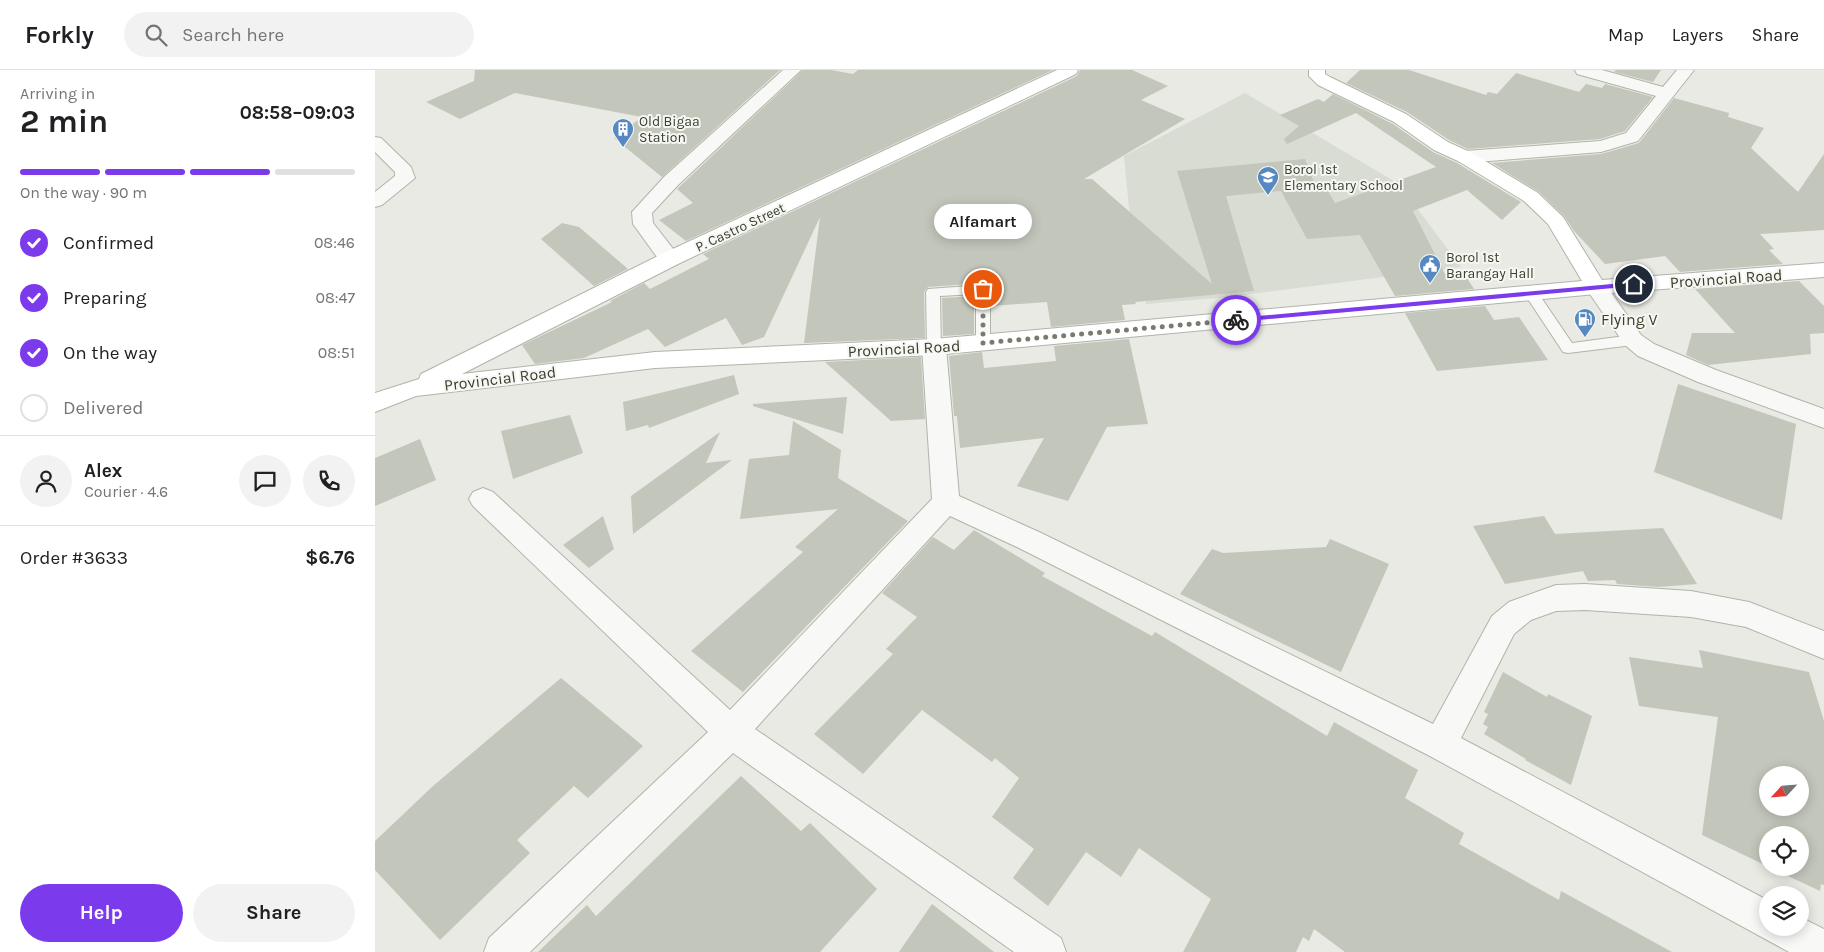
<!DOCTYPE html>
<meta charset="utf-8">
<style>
:root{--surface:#fff;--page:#f2f2f2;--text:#202124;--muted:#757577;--line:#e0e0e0;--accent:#7c3aed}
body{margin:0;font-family:Karla,sans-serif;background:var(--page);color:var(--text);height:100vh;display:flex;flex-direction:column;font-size:19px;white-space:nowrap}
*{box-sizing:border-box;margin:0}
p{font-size:16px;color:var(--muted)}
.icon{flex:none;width:28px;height:28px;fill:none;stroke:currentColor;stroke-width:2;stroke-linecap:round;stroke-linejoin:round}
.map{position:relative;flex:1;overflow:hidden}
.panel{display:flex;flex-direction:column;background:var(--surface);width:375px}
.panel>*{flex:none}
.needle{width:32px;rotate:244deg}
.fabs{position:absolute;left:1384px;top:696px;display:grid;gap:10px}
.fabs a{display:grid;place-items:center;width:50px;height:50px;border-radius:50%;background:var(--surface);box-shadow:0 2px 12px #0003;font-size:25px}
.pin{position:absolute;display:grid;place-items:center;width:42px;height:42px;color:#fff;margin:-21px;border:2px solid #fff;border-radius:50%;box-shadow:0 1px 5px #0007}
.courier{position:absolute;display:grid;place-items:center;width:50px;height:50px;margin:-25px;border:4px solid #7c3aed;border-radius:50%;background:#fff;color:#222;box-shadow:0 1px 6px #0007}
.bubble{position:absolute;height:35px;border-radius:18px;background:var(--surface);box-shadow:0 2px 12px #0003;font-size:16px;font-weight:700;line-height:35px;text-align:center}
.head em{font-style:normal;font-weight:700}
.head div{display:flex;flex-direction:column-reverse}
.head{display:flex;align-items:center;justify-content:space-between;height:85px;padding:0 20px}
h1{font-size:32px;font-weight:700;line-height:38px}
.bar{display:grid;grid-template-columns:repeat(4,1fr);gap:8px 5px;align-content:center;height:60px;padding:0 20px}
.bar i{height:6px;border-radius:4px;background:var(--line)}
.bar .current{background:var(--accent)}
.bar p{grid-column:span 4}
.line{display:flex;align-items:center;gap:12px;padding:0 20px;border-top:1px solid var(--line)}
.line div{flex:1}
.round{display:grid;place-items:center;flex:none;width:52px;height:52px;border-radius:26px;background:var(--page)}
ol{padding:0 20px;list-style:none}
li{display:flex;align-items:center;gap:15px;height:55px}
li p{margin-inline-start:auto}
li .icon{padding:5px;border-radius:50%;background:var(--accent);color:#fff;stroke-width:4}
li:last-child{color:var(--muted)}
li i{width:28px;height:28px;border:2px solid var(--line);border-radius:50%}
.cta{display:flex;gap:10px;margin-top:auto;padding:10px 20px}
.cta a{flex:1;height:58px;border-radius:30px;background:var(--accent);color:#fff;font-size:20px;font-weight:700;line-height:58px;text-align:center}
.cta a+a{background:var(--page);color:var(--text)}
header{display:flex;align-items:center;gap:30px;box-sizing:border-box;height:70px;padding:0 25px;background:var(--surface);border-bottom:1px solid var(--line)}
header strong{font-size:24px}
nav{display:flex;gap:28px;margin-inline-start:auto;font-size:18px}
.search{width:350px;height:45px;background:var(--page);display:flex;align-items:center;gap:12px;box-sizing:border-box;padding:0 18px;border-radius:28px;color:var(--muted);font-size:19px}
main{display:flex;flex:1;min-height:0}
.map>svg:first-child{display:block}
</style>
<header>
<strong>Forkly</strong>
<div class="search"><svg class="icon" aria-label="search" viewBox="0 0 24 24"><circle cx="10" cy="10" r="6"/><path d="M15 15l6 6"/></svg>Search here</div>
<nav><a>Map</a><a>Layers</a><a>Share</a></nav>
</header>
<main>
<section class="panel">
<div class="head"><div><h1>2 min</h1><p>Arriving in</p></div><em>08:58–09:03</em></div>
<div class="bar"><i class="current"></i><i class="current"></i><i class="current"></i><i></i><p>On the way · 90 m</p></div>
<ol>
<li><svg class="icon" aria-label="check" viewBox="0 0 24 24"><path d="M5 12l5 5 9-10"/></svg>Confirmed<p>08:46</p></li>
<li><svg class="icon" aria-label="check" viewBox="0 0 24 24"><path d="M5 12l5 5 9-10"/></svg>Preparing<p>08:47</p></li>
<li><svg class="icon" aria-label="check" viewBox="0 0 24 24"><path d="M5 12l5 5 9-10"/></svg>On the way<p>08:51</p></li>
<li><i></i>Delivered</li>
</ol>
<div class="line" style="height:90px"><a class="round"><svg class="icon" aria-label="person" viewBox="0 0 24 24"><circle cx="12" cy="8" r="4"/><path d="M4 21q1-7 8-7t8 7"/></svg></a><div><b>Alex</b><p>Courier · 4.6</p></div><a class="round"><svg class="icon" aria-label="chat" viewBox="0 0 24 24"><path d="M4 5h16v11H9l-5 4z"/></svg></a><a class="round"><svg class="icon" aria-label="phone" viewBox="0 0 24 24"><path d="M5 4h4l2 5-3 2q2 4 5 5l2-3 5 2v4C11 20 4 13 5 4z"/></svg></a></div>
<div class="line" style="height:65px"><div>Order #3633</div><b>$6.76</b></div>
<div class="cta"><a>Help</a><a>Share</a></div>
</section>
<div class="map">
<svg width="1449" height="882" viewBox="0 0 1449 882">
<rect width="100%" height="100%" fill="#e8eae3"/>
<!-- built -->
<polygon fill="#d8dcd2" points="870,23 1024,114 1086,197 853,227 771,234 754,138 749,86"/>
<!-- building -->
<g fill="#c3c6bb" fill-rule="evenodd">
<polygon points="100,0 405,0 287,107 239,68 267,47 140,23 85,49 51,32 99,11"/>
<polygon points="428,0 456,0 478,4 483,0 678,0 311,171 284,150 318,133 302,119"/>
<polygon points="705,0 757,0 793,16 766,30 810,49 709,109 717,109 837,214 802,101 930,89 941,117 950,116 960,133 1061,97 981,43 912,74 909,69 924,56 905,45 943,29 949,32 958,24 1018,54 1058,82 1082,93 1146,132 1127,150 1092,120 1038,141 1070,204 1088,202 1099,219 1020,226 985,165 932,169 906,121 851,126 879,221 760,232 761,234 747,235 750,250 676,257 672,232 617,236 617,219 608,213 553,217 549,222 550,268 429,273 445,147 389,267 367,275 351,248 290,277 273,259 209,288 160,294 147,275 237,232 235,231 269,213 275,219 334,189 328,184 702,6"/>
<polygon points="985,0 1034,0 1111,25 1113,22 1122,24 1141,3 1204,22 1211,14 1227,18 1230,14 1278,27 1250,61 1225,69 1093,79 1074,70 1032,42 971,13"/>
<polygon points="1241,0 1286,0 1278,12 1239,2"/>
<polygon points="1299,28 1354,43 1353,47 1389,58 1376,78 1423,122 1449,84 1449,160 1385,164 1399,179 1394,180 1408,194 1305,202 1290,186 1230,194 1199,161 1189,146 1164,122 1117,93 1226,84 1264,73"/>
<polygon points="187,153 204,157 253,199 219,216 166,169"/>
<polygon points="1424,211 1449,236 1449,263 1435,264 1436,284 1333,295 1311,285 1317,263 1360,263 1320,219"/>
<polygon points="599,226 599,264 568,266 567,228"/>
<polygon points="1110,236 1119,250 1144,247 1173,290 1062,301 1030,243"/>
<polygon points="754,269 773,354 732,357 693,431 642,416 669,368 585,378 582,346 579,346 574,286 607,282 609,298 681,291 679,276"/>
<polygon points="546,287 550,349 516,351 450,292"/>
<polygon points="359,305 364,324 274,358 273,355 251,361 248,332"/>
<polygon points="1303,314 1421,354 1407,450 1279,402"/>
<polygon points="472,327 468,364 378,336 378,334"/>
<polygon points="195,345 208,383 138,409 126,361"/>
<polygon points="418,351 466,380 463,408 533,451 368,622 316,581 428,482 420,477 463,439 365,449 374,389 414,385"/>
<polygon points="345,362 331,393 357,390 258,464 256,426"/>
<polygon points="45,369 61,410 0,436 0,388"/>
<polygon points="228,446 239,479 214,498 188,475"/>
<polygon points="1169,446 1180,464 1288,458 1322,514 1283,517 1242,514 1240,510 1213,511 1208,501 1130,514 1098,456"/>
<polygon points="599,460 670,503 667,506 777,566 780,562 952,666 959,652 1043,700 1030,728 1089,763 1084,774 1184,830 1186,821 1297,882 970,882 939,859 934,871 928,867 921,882 808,882 836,829 764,778 746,807 711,782 673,836 638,808 659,779 617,747 644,708 620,688 617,692 547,640 488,704 439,664 518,584 511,579 542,547 507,523 558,467 579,480"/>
<polygon points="955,469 1014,494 966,602 805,524 837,479 848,483 951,477"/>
<path d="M1324,580L1434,602L1449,651V815L1446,814L1445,821L1396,798H1425V765H1392V796L1327,765L1343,647L1264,636L1254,587L1328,598ZM1392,705H1425V738H1392Z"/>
<polygon points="1128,602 1172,627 1173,624 1217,646 1196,715 1150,690 1151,689 1109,664 1113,657 1108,654 1113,644 1109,642"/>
<polygon points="186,608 268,676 213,728 199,716 142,770 155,783 65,870 0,800 0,771 58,716"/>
<polygon points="366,706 426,761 435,753 502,819 445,882 163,882 212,835 221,846"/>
<polygon points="557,834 619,882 524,882"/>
</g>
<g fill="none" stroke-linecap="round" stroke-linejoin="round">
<!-- lane casing -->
<g stroke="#b0b4a9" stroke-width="2">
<g id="lane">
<polygon points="608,215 615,219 615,273 613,277 603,277 601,273 601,224 565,226 566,277 559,282 554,281 552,277 551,222 553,219"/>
<polygon points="1156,219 1161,220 1197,273 1258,265 1265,270 1258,275 1193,283 1188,282 1149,223"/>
</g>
</g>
<!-- street casing -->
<g stroke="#b0b4a9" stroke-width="2">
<g id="street">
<polygon points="408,0 426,0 303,115 277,143 278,153 306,189 303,194 295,195 287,194 258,154 257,142 289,107"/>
<polygon points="1200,0 1227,0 1288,17 1302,0 1319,0 1263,71 1226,82 1090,93 1083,91 1081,87 1083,83 1090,81 1225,71 1251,63 1281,26 1202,4"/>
<polygon points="0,67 6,68 36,97 40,108 7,135 0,137 0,122 20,106 20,102 0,82"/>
<polygon points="1221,210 1229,212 1266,265 1279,274 1341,300 1449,339 1449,358 1323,312 1263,286 1250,275 1210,217 1213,212"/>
<polygon points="559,269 567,271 571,277 584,426 664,462 1058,654 1117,546 1134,532 1181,515 1210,514 1316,521 1374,532 1449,561 1449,589 1371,557 1316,547 1210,540 1181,541 1156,550 1139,564 1086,668 1392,830 1392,858 1425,858 1425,847 1449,859 1449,882 1414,882 1053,685 644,478 575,446 380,659 686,868 691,882 639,882 358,683 155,882 109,882 114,868 333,662 98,436 94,429 98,422 108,418 118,422 355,640 557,429 547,277 551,271"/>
</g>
</g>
<!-- secondary casing -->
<g stroke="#b0b4a9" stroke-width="2">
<polygon id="secondary" points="682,0 703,0 701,4 303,194 87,304 280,282 559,269 1207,211 1173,154 1149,131 1083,91 1059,80 1019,52 943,15 934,6 934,0 950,0 950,4 955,7 1031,44 1073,72 1097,83 1163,123 1188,147 1227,210 1449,193 1449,207 1221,224 559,285 280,298 41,326 0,342 0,323 44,309 46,304 287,184"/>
</g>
<!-- lane -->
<use href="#lane" fill="#f8f9f6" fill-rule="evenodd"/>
<!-- street -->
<use href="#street" fill="#f8f9f6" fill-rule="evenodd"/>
<!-- secondary -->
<use href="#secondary" fill="#fff" fill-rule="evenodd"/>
</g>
<!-- route -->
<polygon fill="#7c3aed" points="1259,212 1261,216 861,252 858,250 861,248"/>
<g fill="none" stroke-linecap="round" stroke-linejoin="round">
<!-- done -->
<polyline stroke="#777c6d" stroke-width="5" stroke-dasharray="0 9" points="608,219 608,273 861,250"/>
</g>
<!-- icons -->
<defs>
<g id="building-pin" transform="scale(1.125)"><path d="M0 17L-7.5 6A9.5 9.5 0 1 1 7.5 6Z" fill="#5689c1" stroke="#f6f7f3"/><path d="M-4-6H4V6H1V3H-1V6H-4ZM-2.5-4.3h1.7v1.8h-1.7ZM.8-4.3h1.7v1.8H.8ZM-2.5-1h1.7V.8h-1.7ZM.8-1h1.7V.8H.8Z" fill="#fff"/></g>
<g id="school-pin" transform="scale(1.125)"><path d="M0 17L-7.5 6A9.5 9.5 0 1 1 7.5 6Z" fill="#5689c1" stroke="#f6f7f3"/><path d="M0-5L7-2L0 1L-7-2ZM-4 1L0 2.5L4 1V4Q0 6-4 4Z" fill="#fff"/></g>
<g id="civic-pin" transform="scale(1.125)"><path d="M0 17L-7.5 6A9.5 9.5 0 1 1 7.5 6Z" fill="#5689c1" stroke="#f6f7f3"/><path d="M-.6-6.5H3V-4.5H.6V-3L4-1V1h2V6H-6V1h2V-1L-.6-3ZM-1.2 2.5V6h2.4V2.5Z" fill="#fff"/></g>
<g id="fuel-pin" transform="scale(1.125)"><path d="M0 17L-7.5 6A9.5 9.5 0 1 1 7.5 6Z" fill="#5689c1" stroke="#f6f7f3"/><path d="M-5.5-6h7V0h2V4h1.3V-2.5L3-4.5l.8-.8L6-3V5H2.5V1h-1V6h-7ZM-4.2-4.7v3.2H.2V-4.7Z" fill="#fff"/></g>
</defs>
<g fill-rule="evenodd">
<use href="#building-pin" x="248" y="59"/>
<use href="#school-pin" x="893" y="107"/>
<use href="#civic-pin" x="1055" y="195"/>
<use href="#fuel-pin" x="1210" y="249"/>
</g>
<g text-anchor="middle" stroke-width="4" stroke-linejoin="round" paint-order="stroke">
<!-- far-poi labels -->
<g font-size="14" fill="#3a402d" stroke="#f6f7f3" text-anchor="start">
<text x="264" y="56">Old Bigaa<tspan x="264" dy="16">Station</tspan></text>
<text x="909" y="104">Borol 1st<tspan x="909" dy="16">Elementary School</tspan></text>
<text x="1071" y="192">Borol 1st<tspan x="1071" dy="16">Barangay Hall</tspan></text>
</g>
<!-- far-street labels -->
<g font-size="14" fill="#3a402d" stroke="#f6f7f3">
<text transform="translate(365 157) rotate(-25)" y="5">P. Castro Street</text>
</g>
<!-- street labels -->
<g font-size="16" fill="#3a402d" stroke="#f6f7f3">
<text transform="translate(1351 208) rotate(-4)" y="6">Provincial Road</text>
<text transform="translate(529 278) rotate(-3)" y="6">Provincial Road</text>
<text transform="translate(125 308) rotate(-7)" y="6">Provincial Road</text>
</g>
<!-- poi labels -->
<g font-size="16" fill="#3a402d" stroke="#f6f7f3" text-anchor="start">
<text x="1226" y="255">Flying V</text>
</g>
</g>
</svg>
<div class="fabs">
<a><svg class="needle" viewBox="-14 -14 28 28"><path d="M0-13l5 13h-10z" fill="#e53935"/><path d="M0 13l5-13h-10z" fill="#757577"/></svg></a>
<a><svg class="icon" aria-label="locate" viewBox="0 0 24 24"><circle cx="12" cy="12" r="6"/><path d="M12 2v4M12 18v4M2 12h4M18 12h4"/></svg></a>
<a><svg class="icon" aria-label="layers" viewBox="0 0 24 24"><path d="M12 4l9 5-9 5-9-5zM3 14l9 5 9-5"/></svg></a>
</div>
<div class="pin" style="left:608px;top:219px;background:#ea580c"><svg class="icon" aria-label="bag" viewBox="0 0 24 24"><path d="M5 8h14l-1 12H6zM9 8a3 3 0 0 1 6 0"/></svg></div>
<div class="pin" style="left:1259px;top:214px;background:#1f2937"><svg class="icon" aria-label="home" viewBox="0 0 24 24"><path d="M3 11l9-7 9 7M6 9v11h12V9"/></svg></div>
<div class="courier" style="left:861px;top:250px"><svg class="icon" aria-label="bike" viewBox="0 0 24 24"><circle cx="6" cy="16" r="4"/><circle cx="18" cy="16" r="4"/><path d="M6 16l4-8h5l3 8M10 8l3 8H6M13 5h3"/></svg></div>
<div class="bubble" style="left:559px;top:134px;width:98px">Alfamart</div>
</div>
</main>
